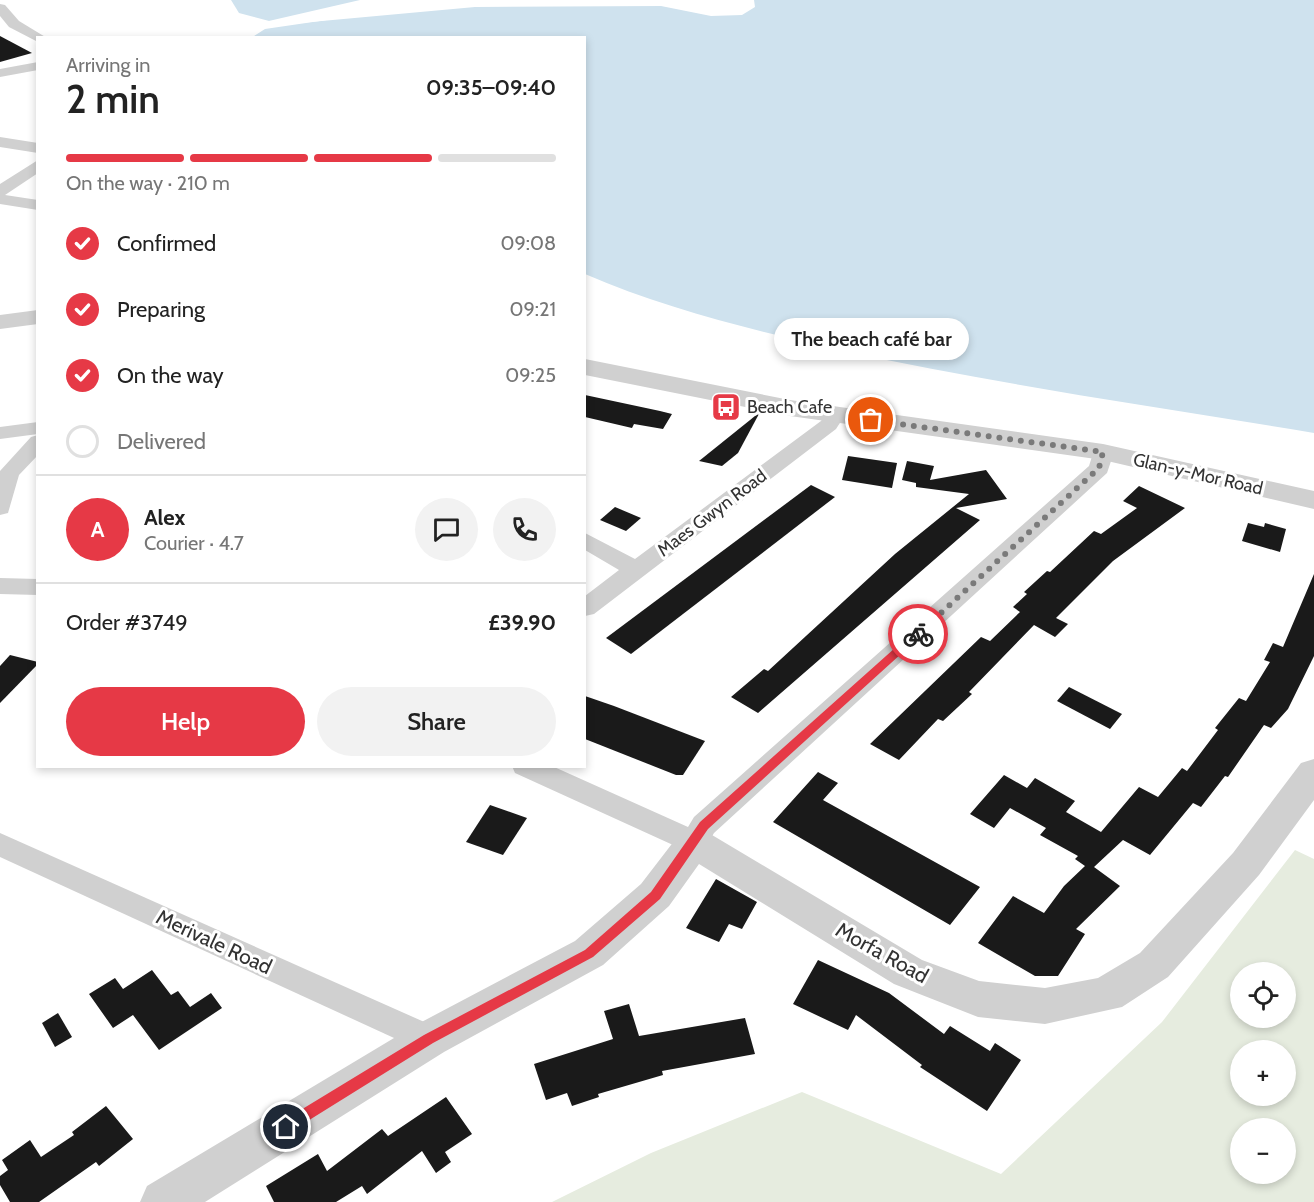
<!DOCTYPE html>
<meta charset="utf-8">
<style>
:root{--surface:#fff;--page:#f2f2f2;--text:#222;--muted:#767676;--line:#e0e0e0;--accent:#e63946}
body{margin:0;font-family:Cabin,sans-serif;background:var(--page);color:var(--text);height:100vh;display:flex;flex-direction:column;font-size:22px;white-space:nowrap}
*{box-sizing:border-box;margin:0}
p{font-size:20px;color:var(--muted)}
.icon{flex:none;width:33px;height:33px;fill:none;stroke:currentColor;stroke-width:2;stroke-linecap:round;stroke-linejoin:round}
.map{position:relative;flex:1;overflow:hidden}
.sheet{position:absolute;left:36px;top:36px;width:550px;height:732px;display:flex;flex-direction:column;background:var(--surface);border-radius:0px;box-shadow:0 3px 9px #0003}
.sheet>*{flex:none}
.buttons{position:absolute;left:1230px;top:962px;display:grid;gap:12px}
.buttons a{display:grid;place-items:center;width:66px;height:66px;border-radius:50%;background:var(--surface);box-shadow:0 3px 9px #0003;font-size:30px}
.pin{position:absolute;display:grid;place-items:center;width:51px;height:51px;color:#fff;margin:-26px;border:3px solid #fff;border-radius:50%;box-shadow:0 2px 6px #0007}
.courier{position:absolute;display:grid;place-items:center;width:60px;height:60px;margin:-30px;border:4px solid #e63946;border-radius:50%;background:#fff;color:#222;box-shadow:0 2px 8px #0007}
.bubble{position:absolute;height:42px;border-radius:21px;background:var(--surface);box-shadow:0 3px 9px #0003;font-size:20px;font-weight:600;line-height:42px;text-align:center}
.head em{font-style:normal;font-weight:600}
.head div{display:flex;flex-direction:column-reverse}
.head{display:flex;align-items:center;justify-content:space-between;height:102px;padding:0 30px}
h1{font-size:39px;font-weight:600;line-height:45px}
.bar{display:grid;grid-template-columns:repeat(4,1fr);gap:9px 6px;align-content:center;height:72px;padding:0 30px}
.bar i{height:8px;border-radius:4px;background:var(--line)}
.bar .current{background:var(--accent)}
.bar p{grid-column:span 4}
.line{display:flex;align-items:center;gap:15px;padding:0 30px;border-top:2px solid var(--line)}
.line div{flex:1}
.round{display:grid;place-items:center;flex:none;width:63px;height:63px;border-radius:32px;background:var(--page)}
ol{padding:0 30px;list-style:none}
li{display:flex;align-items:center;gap:18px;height:66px}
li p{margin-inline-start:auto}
li .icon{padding:6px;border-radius:50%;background:var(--accent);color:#fff;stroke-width:4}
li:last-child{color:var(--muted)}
li i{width:33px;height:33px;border:3px solid var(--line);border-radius:50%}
.action{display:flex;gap:12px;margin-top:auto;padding:12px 30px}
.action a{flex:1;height:69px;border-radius:36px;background:var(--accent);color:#fff;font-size:24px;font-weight:600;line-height:69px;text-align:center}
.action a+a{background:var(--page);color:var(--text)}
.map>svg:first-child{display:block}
</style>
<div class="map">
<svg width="1314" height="1202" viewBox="0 0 1314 1202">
<rect width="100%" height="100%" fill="#fff"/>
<!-- green -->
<path fill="#e6ecdf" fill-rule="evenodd" d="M1295,850L1314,859V1202H552L651,1153L802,1092L1001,1174L1162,1022ZM1240,972H1286V1017H1240ZM1240,1050H1286V1095H1240ZM1240,1128H1286V1173H1240Z"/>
<!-- water -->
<g fill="#cfe2ee">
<polygon points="231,0 425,0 273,22 239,13"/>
<path d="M653,0H1314V433C1158,407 1000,385 845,351C757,331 668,310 585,274V38H251L265,29L388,11L476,2Z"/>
</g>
<!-- pier -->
<polygon fill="#fff" points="360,0 428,0 426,3 396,7 469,0 754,0 755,7 742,15 711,16 661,6 475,7 267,26 272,25 260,23"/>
<!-- building -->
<g fill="#1a1a1a">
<polygon points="0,36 32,53 0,62"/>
<polygon points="585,395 660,411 672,414 663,429 634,424 632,428 585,417"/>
<polygon points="760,412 738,453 722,466 699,461"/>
<polygon points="848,456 897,463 892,488 842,480"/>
<polygon points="907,461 934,466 930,480 986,470 1007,499 956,508 980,520 758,713 731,697 764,669 768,671 895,554 969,494 916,487 916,483 902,480"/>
<polygon points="811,485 835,497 631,654 606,638"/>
<polygon points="1139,486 1185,508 1113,561 1056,618 1068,624 1055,637 1034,625 969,692 972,694 943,721 938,719 899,760 870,744 981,637 990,641 1020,612 1013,607 1027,594 1024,592 1047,571 1050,572 1094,531 1101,534 1137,508 1123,501"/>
<polygon points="615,507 641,518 626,531 600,520"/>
<polygon points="1248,523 1264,527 1265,523 1286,529 1280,552 1242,541"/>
<polygon points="1314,574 1314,656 1288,709 1271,728 1264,725 1228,777 1225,776 1201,807 1193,803 1150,855 1123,840 1094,867 1120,886 1076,929 1085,934 1058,976 1035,976 978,943 1013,896 1044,913 1064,886 1085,866 1075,859 1078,856 1040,835 1046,828 1010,808 994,828 970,814 1004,775 1027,788 1035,778 1075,801 1066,812 1101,832 1139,787 1158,797 1182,768 1187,771 1218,730 1215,728 1239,698 1246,701 1270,662 1264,660 1273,643 1283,647"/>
<polygon points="10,655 38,662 38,664 0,703 0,666"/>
<polygon points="1069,687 1122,714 1110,729 1057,701"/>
<polygon points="585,696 614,706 705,741 683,775 676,775 585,739"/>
<polygon points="818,772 838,783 823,800 980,887 950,925 773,822"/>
<polygon points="490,805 527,818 503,855 466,842"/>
<polygon points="716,879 757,902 742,929 729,924 719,942 686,928"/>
<polygon points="818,960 889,993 944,1034 950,1026 990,1051 995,1043 1021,1060 987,1111 920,1067 922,1065 856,1015 848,1030 793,1004"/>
<polygon points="152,970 171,995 178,991 190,1007 211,993 222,1008 159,1050 133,1015 113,1028 89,994 115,978 123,989"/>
<polygon points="629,1004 639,1036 745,1018 755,1054 662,1071 663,1075 598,1094 599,1097 572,1106 567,1093 546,1100 534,1064 613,1039 604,1011"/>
<polygon points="58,1013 72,1037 55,1047 42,1023"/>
<polygon points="446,1097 472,1134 445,1152 451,1162 436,1173 422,1151 367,1194 362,1186 336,1202 274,1202 266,1186 318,1154 327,1171 382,1129 388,1136"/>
<polygon points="106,1106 133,1139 99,1166 96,1162 39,1202 10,1202 0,1185 0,1176 8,1170 2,1160 30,1140 41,1157 74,1135 72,1132"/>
</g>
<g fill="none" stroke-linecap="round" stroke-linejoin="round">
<!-- minor -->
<g fill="#d0d0d0" fill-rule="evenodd">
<polygon points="0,4 5,5 19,21 47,38 38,38 36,41 9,27 0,16"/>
<polygon points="38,62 38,70 0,77 0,69"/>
<polygon points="0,137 38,143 38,153 0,147"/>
<polygon points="38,160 38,173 5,195 38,200 38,210 0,204 0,184"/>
<polygon points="835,409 842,411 845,415 836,429 594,614 585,616 585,596 619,570 585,550 585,533 635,559 821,421 828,411"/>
<polygon points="38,422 38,434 0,439 0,427"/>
<polygon points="38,435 38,455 19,475 8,513 0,515 0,471 31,437"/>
<polygon points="1103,446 1111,447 1114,452 1107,473 714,833 704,850 694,853 684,850 515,773 512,766 552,766 688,827 694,817 1089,466 1095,447"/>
<polygon points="0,578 38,579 38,595 0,594"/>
<polygon points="0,833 440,1029 445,1039 440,1049 429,1053 418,1049 0,857"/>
</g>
<!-- tertiary -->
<g fill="#d0d0d0" fill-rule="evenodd">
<polygon points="38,310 38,324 0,329 0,315"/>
<polygon points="585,359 790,400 1103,444 1314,491 1314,509 1103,460 790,416 585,375"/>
<polygon points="1314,759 1314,800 1259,875 1168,977 1122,1007 1045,1024 978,1017 894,984 699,864 669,906 603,965 444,1052 205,1202 140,1202 147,1186 414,1026 575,941 641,884 681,832 694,827 707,832 922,960 979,981 1045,988 1098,978 1140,953 1233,853 1301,763"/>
</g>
</g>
<!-- route -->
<polygon fill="#e63946" points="914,631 923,634 708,829 660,899 593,957 433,1043 290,1132 281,1132 281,1122 424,1035 585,950 651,892 700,822"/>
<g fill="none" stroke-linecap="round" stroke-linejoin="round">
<!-- done -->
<polyline stroke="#7a7a7a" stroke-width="6" stroke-dasharray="0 10.8" points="871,420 1103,452 1099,468 918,634"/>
</g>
<!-- icons -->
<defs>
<g id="bus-square" transform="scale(1.5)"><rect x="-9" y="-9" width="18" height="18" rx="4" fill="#e63946" stroke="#fff"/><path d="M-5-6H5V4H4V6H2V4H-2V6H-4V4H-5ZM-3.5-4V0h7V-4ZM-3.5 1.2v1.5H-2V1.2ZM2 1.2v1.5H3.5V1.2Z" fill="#fff"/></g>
</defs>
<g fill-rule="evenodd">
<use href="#bus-square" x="726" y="407"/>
</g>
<g text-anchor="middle" stroke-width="6" stroke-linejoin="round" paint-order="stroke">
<!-- poi labels -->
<g font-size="18" fill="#333" stroke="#fff" text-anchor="start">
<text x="747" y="413">Beach Cafe</text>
</g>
<!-- street labels -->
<g font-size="18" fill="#333" stroke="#fff">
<text transform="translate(1198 474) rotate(13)" y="6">Glan-y-Mor Road</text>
<text transform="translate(712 513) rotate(-37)" y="6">Maes Gwyn Road</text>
</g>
<!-- near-street labels -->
<g font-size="21" fill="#333" stroke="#fff">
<text transform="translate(214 942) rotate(25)" y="7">Merivale Road</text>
<text transform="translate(882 953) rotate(29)" y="7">Morfa Road</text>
</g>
</g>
</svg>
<div class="buttons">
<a><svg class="icon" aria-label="locate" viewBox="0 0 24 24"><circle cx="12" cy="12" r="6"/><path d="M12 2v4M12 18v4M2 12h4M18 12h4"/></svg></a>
<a>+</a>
<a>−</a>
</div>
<div class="pin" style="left:871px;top:420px;background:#ea580c"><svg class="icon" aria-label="bag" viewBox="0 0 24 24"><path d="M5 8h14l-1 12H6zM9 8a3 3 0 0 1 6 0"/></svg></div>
<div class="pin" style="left:286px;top:1127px;background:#1f2937"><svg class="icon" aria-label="home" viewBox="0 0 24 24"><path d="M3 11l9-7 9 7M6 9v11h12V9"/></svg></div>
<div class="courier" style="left:918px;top:634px"><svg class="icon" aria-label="bike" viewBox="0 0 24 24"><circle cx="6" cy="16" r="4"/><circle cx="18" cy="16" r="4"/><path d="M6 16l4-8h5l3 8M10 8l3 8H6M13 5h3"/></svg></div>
<div class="bubble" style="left:774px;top:318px;width:195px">The beach café bar</div>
<section class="sheet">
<div class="head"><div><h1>2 min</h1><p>Arriving in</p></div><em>09:35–09:40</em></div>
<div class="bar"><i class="current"></i><i class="current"></i><i class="current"></i><i></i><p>On the way · 210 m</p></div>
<ol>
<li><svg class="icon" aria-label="check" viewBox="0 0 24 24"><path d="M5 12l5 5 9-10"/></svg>Confirmed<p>09:08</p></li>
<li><svg class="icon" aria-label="check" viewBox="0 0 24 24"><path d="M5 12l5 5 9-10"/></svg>Preparing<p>09:21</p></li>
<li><svg class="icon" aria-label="check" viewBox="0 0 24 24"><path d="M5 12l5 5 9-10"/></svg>On the way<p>09:25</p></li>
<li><i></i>Delivered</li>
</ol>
<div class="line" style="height:108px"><b class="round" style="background:var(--accent);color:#fff">A</b><div><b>Alex</b><p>Courier · 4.7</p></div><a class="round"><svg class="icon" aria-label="chat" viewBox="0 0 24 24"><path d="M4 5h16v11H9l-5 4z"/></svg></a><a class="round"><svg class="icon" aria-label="phone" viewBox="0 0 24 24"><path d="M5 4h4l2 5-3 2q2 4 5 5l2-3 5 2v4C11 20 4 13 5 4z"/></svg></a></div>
<div class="line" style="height:78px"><div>Order #3749</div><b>£39.90</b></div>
<div class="action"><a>Help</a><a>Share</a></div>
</section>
</div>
